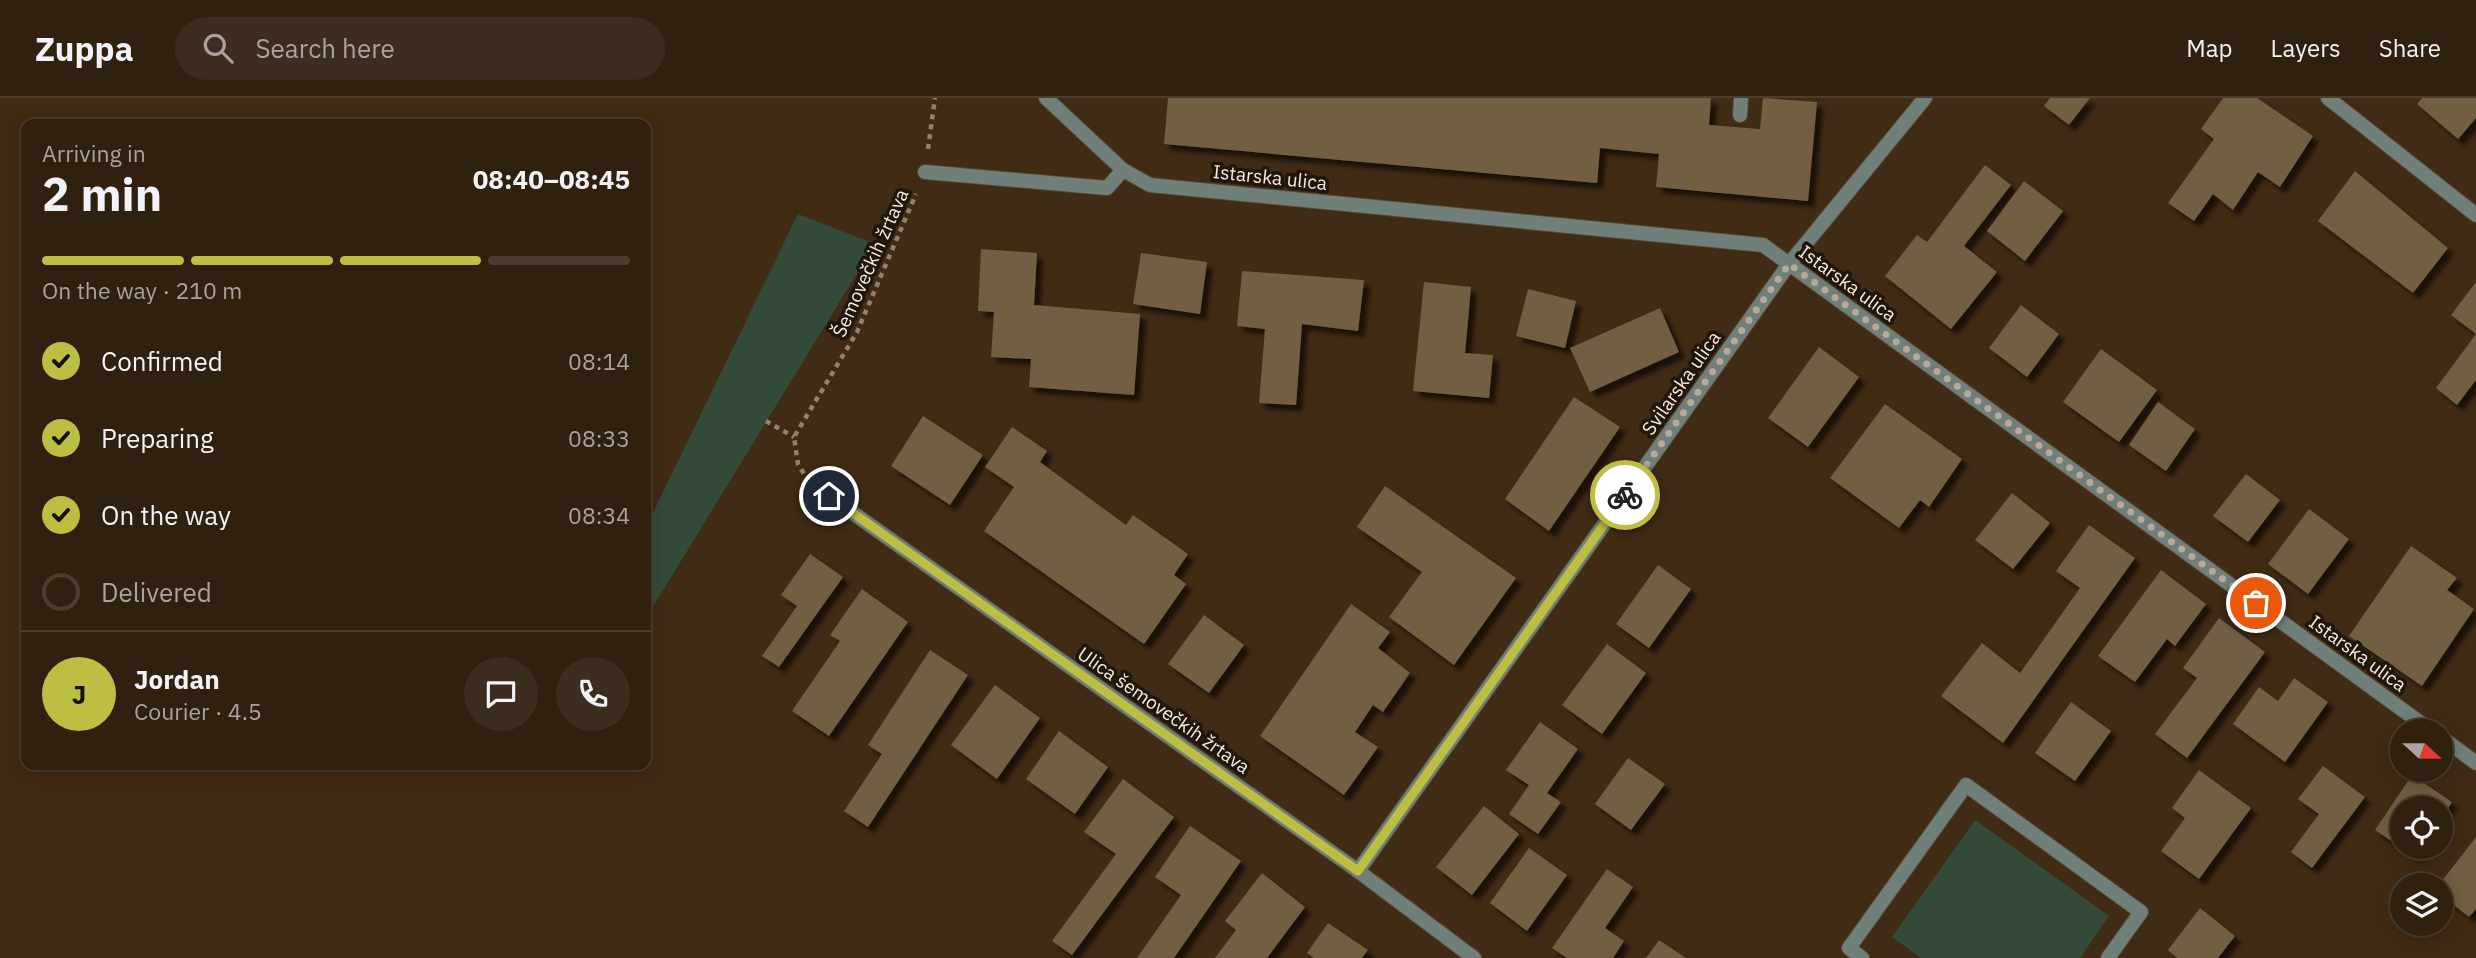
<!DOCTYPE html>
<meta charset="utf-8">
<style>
:root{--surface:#302010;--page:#3c2d1e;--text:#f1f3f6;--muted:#a8a39f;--line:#4b3e30;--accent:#bdbf43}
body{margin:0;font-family:"IBM Plex Sans",sans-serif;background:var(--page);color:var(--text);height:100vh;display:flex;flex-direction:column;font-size:26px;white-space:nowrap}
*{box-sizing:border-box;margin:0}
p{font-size:23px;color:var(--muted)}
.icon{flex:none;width:38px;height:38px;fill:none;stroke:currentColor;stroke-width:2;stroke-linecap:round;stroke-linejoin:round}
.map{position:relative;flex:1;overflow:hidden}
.details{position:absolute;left:21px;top:21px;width:630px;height:651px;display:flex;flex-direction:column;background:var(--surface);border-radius:14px;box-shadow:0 4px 18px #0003,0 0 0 2px var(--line)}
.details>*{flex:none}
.needle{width:46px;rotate:111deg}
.controls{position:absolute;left:2390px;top:621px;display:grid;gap:14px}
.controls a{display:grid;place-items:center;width:63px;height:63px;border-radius:50%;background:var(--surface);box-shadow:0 4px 18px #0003,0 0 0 2px var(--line);font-size:35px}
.pin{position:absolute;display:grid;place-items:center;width:60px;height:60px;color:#fff;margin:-30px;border:4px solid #fff;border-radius:50%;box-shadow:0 2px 7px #0007}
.courier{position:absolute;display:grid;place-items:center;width:70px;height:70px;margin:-35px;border:5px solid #bdbf43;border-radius:50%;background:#fff;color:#222;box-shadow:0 2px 9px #0007}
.head em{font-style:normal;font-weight:800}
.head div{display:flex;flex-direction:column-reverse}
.head{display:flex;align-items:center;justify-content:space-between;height:119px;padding:0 21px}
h1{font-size:46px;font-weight:800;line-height:52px}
.bar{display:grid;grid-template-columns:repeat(4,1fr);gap:10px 7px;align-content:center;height:84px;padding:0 21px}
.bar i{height:9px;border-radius:5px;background:var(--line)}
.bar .on{background:var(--accent)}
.bar p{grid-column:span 4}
.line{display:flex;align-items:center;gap:18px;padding:0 21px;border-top:2px solid var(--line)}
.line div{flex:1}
.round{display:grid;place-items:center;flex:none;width:74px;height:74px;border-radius:37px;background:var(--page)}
ol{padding:0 21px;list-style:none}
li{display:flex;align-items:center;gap:21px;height:77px}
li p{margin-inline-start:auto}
li .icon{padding:7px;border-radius:50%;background:var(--accent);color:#111;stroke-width:4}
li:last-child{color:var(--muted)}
li i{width:38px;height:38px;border:4px solid var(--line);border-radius:50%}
header{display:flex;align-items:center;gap:42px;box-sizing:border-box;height:98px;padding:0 35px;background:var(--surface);border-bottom:2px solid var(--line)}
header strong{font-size:33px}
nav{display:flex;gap:38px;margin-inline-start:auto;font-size:24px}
.search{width:490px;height:63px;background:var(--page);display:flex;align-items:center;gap:18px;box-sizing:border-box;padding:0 24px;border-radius:38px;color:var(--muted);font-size:26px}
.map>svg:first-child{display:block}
</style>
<header>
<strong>Zuppa</strong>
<div class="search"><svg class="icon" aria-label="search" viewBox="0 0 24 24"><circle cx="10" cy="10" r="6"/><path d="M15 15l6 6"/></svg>Search here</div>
<nav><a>Map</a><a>Layers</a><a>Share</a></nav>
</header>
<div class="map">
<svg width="2476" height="860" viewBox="0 0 2476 860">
<defs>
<filter id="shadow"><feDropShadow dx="6" dy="6" stdDeviation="2" flood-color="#0009"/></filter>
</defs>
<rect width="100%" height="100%" fill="#402b15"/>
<!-- green -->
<g fill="#354b3a">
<polygon points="798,116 875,146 646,520 646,429"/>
<polygon points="1975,722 2109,818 2080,860 1921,860 1892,839"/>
</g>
<!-- building -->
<g fill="#705f43" filter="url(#shadow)">
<polygon points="1168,0 1711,0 1709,27 1760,31 1763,0 1817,4 1808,103 1656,89 1659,56 1600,50 1597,85 1164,46"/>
<polygon points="2050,0 2090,0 2069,27 2044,8"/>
<polygon points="2223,0 2257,0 2313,38 2280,89 2258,74 2233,112 2213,96 2194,123 2168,105 2214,41 2201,31"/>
<polygon points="2422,0 2476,0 2476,20 2458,41 2417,6"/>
<polygon points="1985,67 2011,87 1964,148 1997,174 1951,231 1885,178 1917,137 1927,144"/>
<polygon points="2355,73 2448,150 2413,195 2318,123"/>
<polygon points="2024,83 2063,113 2025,163 1987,133"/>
<polygon points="981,151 1037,155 1034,207 1140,216 1134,297 1029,289 1031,261 991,259 994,214 978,213"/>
<polygon points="1141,155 1207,164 1200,216 1133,206"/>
<polygon points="1242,173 1364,182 1358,233 1302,226 1296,307 1259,305 1265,231 1237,228"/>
<polygon points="1424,184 1471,189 1465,255 1493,257 1489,300 1413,293"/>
<polygon points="2476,184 2476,236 2451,217"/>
<polygon points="1528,191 1576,203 1565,250 1516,238"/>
<polygon points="2021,207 2059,236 2027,279 1989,250"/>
<polygon points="1660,210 1679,254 1590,294 1570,250"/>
<polygon points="2476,236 2476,282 2457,307 2436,290"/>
<polygon points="1819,249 1859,279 1808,349 1768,320"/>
<polygon points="2101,251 2157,292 2119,344 2063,304"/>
<polygon points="1574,299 1620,329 1549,433 1505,401"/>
<polygon points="2158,304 2195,331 2166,373 2129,347"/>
<polygon points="1885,306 1962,361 1929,409 1920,402 1899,430 1830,380"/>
<polygon points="923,318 983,357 950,407 891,368"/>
<polygon points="1012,329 1047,353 1040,364 1126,427 1133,417 1188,456 1174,477 1186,486 1144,546 984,433 1014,389 985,369"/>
<polygon points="2246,376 2280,402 2248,444 2213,418"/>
<polygon points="1385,388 1516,480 1454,567 1389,519 1422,474 1357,429"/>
<polygon points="2012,395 2050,425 2013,471 1975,442"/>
<polygon points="2309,411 2349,441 2308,496 2268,466"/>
<polygon points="2089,427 2135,460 2003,645 1941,598 1982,545 2020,575 2080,490 2056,473"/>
<polygon points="2411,448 2457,480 2447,492 2474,511 2422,588 2349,538"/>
<polygon points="810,456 843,479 779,569 762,558 797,508 781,497"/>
<polygon points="1658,467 1691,491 1649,550 1616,526"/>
<polygon points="2161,472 2206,506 2175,548 2167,541 2135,584 2098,558"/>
<polygon points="862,491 908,524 829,638 792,613 840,543 830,537"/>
<polygon points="1351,506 1390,534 1378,550 1410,575 1383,614 1373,607 1355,634 1378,649 1344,697 1260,638"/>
<polygon points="1204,517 1244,547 1209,595 1168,566"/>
<polygon points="2219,520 2265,554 2187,660 2155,636 2197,580 2183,570"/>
<polygon points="1607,546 1646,575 1602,636 1562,607"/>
<polygon points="930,552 968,577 868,729 844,713 882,656 868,647"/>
<polygon points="2294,580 2328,604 2285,664 2233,626 2259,589 2278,603"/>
<polygon points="995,587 1040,620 997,681 951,647"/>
<polygon points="2071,604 2111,633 2075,683 2035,655"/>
<polygon points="1540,624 1578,651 1547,695 1561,704 1538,736 1509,716 1529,687 1506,672"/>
<polygon points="1059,633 1108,669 1075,716 1026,681"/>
<polygon points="1628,660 1665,686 1631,732 1595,706"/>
<polygon points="2323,668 2365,699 2312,770 2291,754 2319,716 2298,701"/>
<polygon points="2199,672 2251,710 2199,781 2161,753 2185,720 2172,710"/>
<polygon points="2412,677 2452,704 2441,721 2441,710 2403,710 2403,749 2422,749 2415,759 2375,732"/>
<polygon points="1123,681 1174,719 1072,857 1052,843 1116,756 1084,734"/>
<polygon points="1484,708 1519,736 1472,797 1436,769"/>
<polygon points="1190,728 1241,763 1174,860 1137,860 1181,797 1155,779"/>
<polygon points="2476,739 2476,811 2469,819 2441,797 2441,788 2438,788"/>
<polygon points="1529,750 1567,777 1527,833 1490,805"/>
<polygon points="1607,771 1633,789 1605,830 1624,843 1613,860 1567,860 1552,850"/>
<polygon points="1262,775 1305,809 1267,860 1215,860 1236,832 1225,823"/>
<polygon points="2200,810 2235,838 2218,860 2177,860 2168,852"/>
<polygon points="1328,825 1368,852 1362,860 1314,860 1307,855"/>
<polygon points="1659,842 1686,860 1646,860"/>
</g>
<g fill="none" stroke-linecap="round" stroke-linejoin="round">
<!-- service casing -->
<g stroke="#5a4631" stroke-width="16">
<polyline id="service" points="1740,17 1741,0"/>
</g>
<!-- minor casing -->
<g stroke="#5a4631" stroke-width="16">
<g id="minor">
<polyline points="2328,0 2476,117"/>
<polyline points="925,74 1107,90 1123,72 1046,0"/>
<polyline points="829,398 1358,773 1474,860"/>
<polyline points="1358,773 1789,166 1925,0"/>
<polyline points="1862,860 1849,850 1966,687 2141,814 2108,860"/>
</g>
</g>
<!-- tertiary casing -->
<g stroke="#5a4631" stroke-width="16">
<g id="tertiary">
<polyline points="1123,72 1150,87 1763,147 2433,634"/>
<polyline points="2441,639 2476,665"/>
</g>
</g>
<!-- path -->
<g stroke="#93816f" stroke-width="4.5" stroke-dasharray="5 5" stroke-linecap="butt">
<polyline points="928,51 935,0"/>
<polyline points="766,323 794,339"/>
<polyline points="809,384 798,366 794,339 857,234 916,96"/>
</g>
<!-- service -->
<use href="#service" stroke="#6f807a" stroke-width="14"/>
<!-- minor -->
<use href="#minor" stroke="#6f807a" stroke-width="14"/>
<!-- tertiary -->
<use href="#tertiary" stroke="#6f807a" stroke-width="14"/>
</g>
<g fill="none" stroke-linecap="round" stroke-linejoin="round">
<!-- done -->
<polyline stroke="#b8a898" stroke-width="7" stroke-dasharray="0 12.6" points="1625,397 1789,166 2256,505"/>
<!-- route -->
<polyline stroke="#bdbf43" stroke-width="9" points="829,398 1358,773 1625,397"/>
</g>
<g text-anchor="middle" stroke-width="7" stroke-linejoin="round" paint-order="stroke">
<!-- street labels -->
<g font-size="19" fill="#f9ebde" stroke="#1f160c">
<text transform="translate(1270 79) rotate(6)" y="7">Istarska ulica</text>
<text transform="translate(870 165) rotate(-66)" y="7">Šemovečkih žrtava</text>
<text transform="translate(1848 185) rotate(36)" y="7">Istarska ulica</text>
<text transform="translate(1681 285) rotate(-55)" y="7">Svilarska ulica</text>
<text transform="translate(2358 555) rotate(36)" y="7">Istarska ulica</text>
<text transform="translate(1164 612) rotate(35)" y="7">Ulica šemovečkih žrtava</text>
</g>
</g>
</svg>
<div class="controls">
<a><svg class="needle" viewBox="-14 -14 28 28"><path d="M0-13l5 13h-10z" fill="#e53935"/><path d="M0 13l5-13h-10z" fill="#a8a39f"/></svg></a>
<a><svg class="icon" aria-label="locate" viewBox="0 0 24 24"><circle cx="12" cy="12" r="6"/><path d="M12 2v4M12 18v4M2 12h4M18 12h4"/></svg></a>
<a><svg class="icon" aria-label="layers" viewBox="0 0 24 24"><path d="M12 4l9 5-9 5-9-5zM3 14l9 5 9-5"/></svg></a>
</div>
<div class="pin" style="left:2256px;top:505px;background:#ea580c"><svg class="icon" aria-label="bag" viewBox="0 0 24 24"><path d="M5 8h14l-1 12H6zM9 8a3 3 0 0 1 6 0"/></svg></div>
<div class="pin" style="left:829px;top:398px;background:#1f2937"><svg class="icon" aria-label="home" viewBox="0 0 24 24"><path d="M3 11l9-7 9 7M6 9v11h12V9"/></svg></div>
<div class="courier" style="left:1625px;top:397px"><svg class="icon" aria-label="bike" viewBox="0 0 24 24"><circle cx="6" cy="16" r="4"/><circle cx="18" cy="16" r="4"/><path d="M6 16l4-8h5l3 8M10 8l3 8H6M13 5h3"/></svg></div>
<section class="details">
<div class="head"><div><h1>2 min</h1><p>Arriving in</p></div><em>08:40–08:45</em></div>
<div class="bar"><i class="on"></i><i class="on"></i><i class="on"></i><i></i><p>On the way · 210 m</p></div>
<ol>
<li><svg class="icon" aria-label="check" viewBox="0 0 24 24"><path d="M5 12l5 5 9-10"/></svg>Confirmed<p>08:14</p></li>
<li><svg class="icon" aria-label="check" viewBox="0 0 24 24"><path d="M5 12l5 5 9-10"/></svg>Preparing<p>08:33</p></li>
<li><svg class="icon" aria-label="check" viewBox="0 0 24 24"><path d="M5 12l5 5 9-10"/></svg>On the way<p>08:34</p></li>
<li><i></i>Delivered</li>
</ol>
<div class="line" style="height:126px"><b class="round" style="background:var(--accent);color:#111">J</b><div><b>Jordan</b><p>Courier · 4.5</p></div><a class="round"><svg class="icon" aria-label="chat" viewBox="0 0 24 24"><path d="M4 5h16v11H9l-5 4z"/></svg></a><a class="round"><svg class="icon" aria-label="phone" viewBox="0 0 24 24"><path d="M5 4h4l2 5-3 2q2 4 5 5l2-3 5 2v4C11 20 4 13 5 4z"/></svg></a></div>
</section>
</div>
